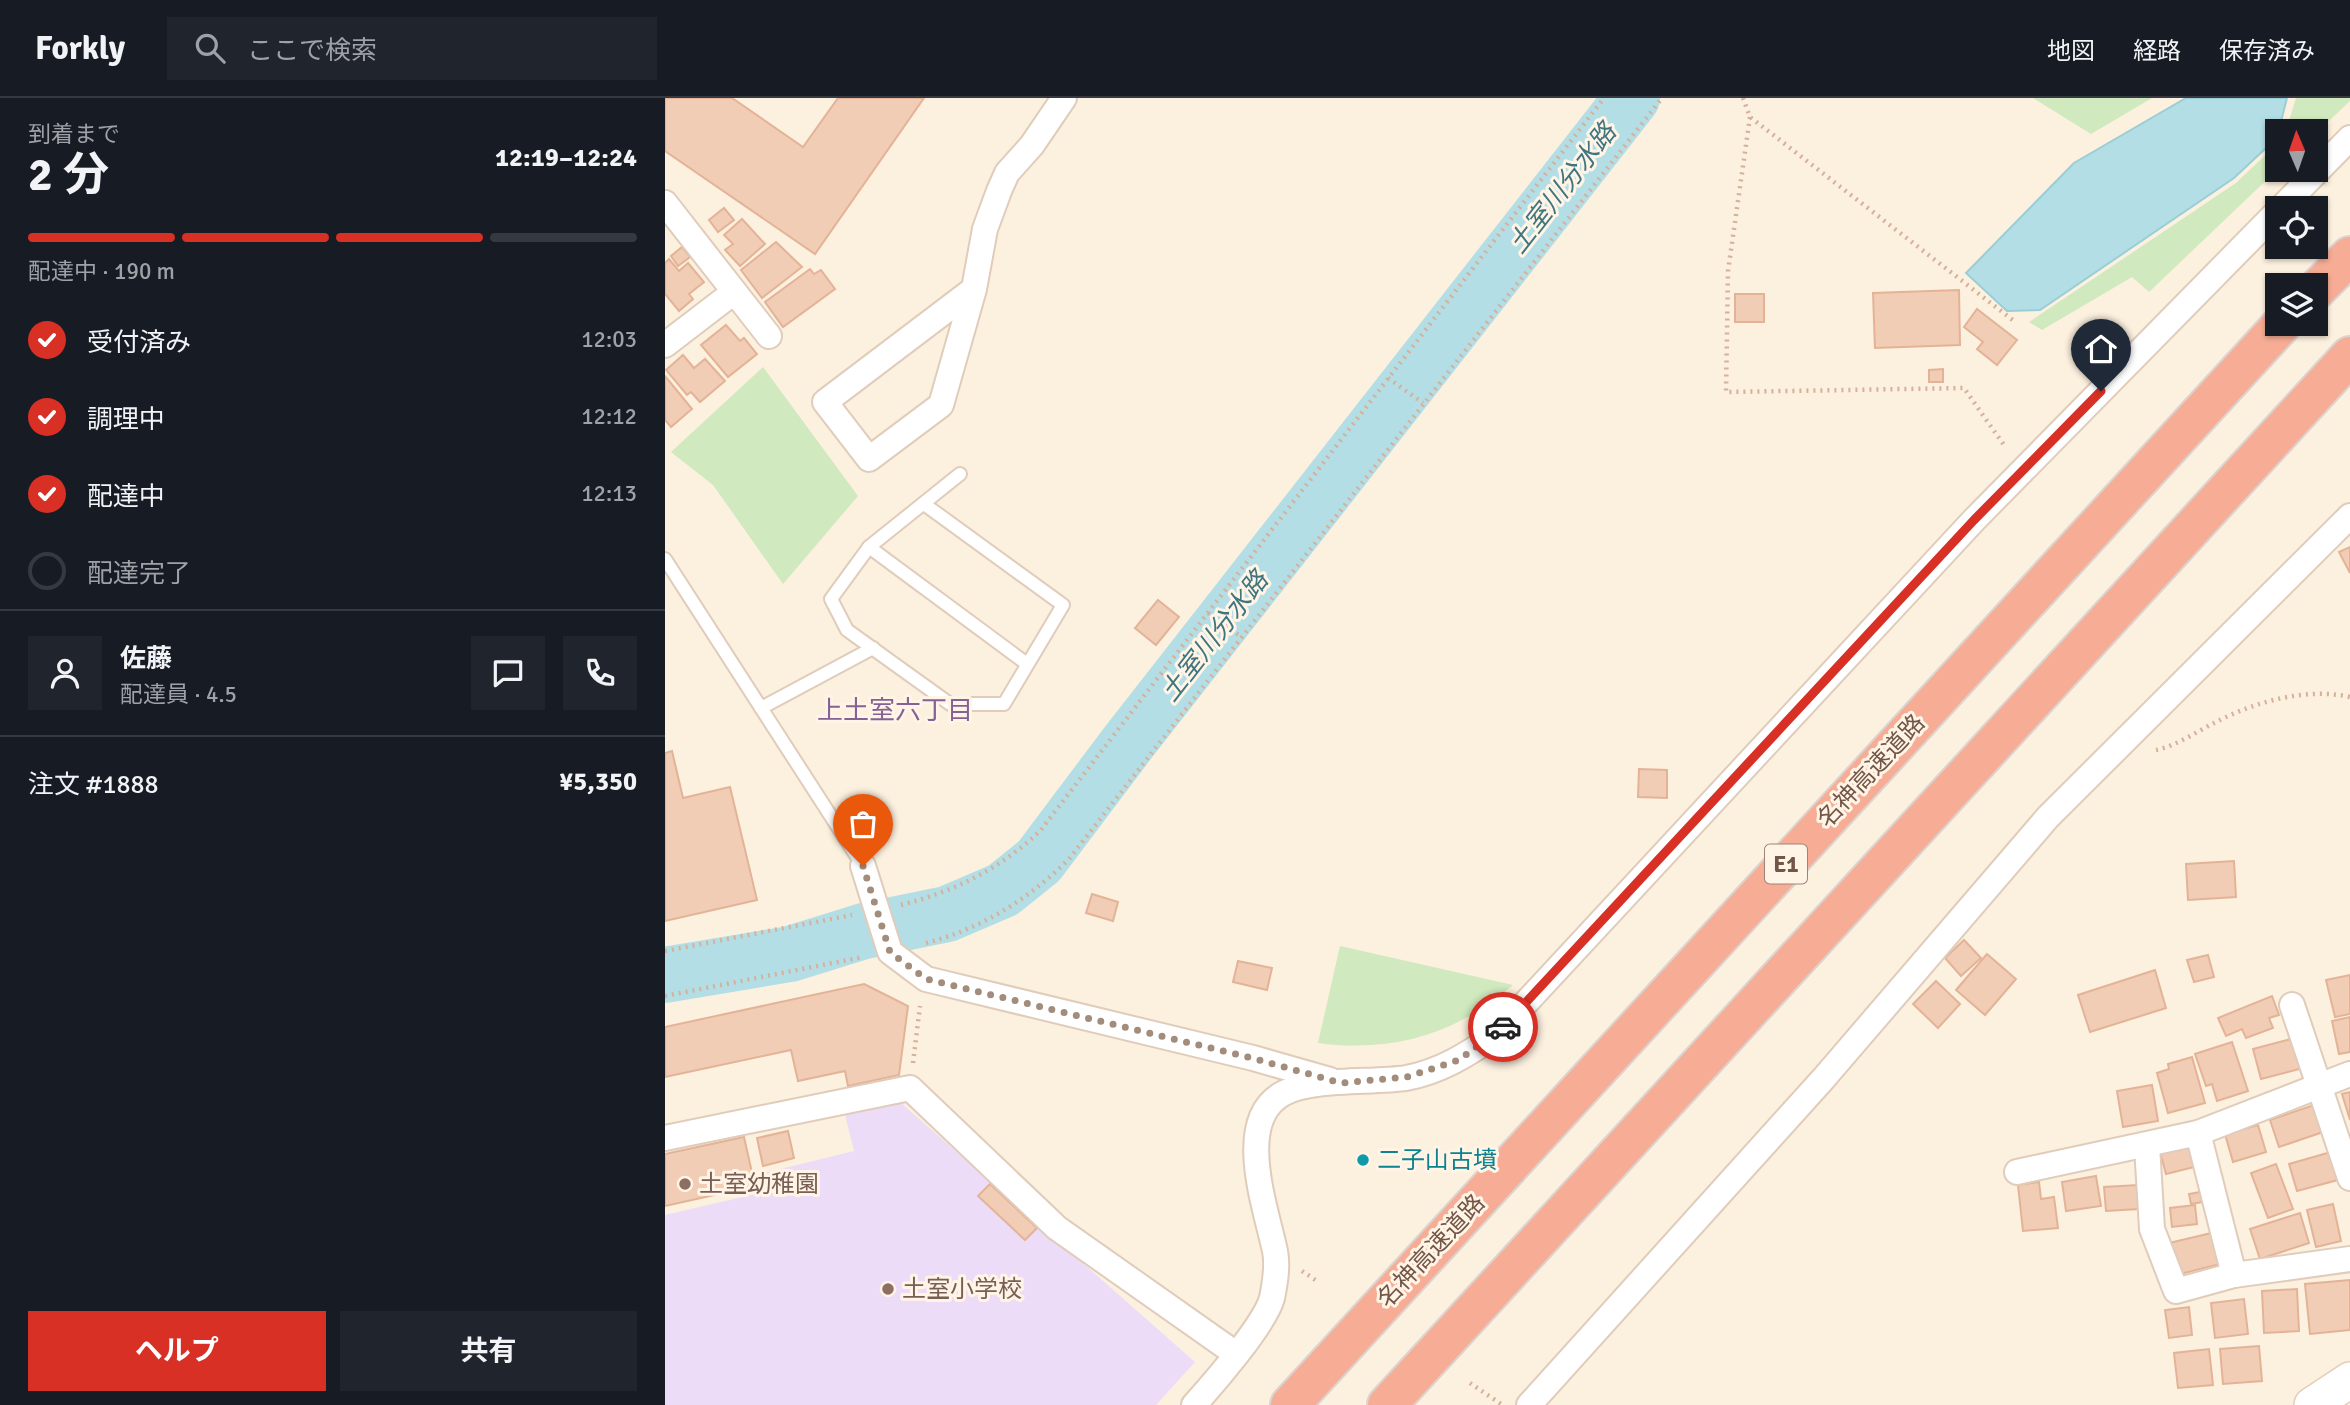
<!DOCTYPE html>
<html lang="ja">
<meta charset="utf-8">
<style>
:root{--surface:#171b24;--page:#20242c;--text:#f1f3f6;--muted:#9ea1a6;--line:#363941;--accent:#d93025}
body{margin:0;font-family:Signika,"Noto Sans JP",sans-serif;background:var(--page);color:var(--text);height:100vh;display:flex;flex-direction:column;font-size:26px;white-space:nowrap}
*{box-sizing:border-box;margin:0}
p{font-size:23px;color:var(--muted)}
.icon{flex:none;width:38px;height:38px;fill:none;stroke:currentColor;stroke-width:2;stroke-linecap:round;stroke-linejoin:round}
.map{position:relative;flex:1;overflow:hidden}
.details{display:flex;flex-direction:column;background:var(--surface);width:665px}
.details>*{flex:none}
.needle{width:46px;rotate:358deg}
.tools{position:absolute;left:1600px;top:21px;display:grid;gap:14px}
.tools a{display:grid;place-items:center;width:63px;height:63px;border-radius:0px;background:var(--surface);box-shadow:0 2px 5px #0004;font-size:35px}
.pin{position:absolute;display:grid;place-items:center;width:60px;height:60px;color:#fff;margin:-72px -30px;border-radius:50% 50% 50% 0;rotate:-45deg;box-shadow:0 0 7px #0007}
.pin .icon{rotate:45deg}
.courier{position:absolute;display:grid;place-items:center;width:70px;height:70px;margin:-35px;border:5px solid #d93025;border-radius:50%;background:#fff;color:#222;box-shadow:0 2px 9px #0007}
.head em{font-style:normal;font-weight:700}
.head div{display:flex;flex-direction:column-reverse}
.head{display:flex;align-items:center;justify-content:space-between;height:119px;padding:0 28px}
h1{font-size:46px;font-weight:700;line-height:52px}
.bar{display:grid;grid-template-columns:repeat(4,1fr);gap:10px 7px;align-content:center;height:84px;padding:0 28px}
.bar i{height:9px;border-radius:5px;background:var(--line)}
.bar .on{background:var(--accent)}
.bar p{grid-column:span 4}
.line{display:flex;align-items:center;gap:18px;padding:0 28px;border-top:2px solid var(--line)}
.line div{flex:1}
.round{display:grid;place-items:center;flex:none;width:74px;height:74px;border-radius:0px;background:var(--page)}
ol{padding:0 28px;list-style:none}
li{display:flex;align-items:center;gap:21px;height:77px}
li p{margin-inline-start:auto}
li .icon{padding:7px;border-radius:50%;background:var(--accent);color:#fff;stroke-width:4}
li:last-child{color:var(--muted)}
li i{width:38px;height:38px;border:4px solid var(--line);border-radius:50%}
.primary-button{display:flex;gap:14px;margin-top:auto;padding:14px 28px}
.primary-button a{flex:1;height:80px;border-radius:0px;background:var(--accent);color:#fff;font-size:28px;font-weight:700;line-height:80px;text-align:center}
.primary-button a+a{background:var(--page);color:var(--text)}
header{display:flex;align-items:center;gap:42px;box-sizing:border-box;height:98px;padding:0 35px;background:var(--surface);border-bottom:2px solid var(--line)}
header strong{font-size:33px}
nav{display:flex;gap:38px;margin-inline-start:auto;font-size:24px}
.search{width:490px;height:63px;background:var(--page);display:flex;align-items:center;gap:18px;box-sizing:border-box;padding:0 24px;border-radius:0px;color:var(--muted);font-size:26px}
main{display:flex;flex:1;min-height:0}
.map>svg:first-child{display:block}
</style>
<header>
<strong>Forkly</strong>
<div class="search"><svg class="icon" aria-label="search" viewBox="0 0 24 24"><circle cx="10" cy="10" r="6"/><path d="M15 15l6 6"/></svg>ここで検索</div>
<nav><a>地図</a><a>経路</a><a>保存済み</a></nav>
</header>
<main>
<section class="details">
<div class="head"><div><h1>2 分</h1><p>到着まで</p></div><em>12:19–12:24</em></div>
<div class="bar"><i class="on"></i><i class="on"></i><i class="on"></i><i></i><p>配達中 · 190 m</p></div>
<ol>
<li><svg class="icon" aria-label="check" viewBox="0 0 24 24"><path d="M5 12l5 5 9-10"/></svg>受付済み<p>12:03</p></li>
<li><svg class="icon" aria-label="check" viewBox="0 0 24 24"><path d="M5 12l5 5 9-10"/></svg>調理中<p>12:12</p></li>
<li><svg class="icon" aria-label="check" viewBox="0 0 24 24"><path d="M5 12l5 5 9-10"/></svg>配達中<p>12:13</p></li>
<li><i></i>配達完了</li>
</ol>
<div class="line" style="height:126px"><a class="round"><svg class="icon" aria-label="person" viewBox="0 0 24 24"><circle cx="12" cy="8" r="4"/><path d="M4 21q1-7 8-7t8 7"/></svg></a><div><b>佐藤</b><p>配達員 · 4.5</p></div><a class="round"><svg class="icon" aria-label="chat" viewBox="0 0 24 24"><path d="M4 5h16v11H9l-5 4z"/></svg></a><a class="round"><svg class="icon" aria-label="phone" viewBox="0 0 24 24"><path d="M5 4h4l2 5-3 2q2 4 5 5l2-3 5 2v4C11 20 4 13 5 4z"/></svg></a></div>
<div class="line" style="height:91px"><div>注文 #1888</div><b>¥5,350</b></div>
<div class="primary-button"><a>ヘルプ</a><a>共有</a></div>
</section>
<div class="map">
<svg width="1685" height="1307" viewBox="0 0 1685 1307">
<rect width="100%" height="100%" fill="#fcf0df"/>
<!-- education -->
<polygon fill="#eddcf8" points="235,1004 530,1264 491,1307 0,1307 0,1117 99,1094 95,1076 189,1053 180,1017"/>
<!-- green -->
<g fill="#d0e9be">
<polygon points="1368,0 1487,0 1426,36"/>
<polygon points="1631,0 1685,0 1685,3 1650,36 1650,33 1621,33"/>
<polygon points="1612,46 1612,72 1484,194 1467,179 1377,232 1364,224 1571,85"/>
<polygon points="98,269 193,398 118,486 48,387 6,354"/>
<path d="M675,848L848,887C792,936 727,955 653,945Z"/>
</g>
<!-- water -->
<polygon fill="#b4dee5" stroke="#9aced7" stroke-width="2" points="1521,0 1622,0 1615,27 1602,49 1569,80 1375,212 1342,213 1301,175 1409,65"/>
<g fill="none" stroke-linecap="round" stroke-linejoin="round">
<!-- river -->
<polyline stroke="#b4dee5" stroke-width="56" points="0,877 125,856 199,833 282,816 338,792 374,763 462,646 967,0"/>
</g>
<!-- building -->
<g fill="#f1cdb6" stroke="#e4b397" stroke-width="2">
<polygon points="0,0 67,0 138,49 173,0 259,0 150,156 0,53"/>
<polygon points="59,110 69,122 53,134 44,122"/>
<polygon points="77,121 100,146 75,168 60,152 68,146 59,137"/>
<polygon points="111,144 137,169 97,200 76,172"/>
<polygon points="17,149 25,159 13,168 6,158"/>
<polygon points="4,161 14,173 23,165 39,184 24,196 28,201 14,213 0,196 0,165"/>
<polygon points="145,171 149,176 156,172 170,191 118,229 100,204"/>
<polygon points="1294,192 1295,247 1210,250 1208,195"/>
<rect x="1070" y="196" width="29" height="28"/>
<polygon points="1312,211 1352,242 1332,267 1312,251 1318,244 1299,229"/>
<polygon points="61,227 75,243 79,240 92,256 63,279 36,247"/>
<polygon points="18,257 29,270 40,261 60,283 35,304 26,294 22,297 1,272"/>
<polygon points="1278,271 1278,284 1264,284 1264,272"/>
<polygon points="0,278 27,311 6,329 0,322"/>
<polygon points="1685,449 1685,475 1674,454"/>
<polygon points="493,502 514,519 491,547 470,530"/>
<polygon points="7,653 18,700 65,689 92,802 0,823 0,655"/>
<polygon points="974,671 1002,672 1002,700 973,699"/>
<polygon points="1569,763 1571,799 1523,802 1521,766"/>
<polygon points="427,796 453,804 448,823 421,815"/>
<polygon points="1299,842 1316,860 1296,878 1280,860"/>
<polygon points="1322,856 1351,881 1320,917 1291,892"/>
<polygon points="1543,857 1549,879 1529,884 1522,862"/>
<polygon points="573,863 607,870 602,892 568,884"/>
<polygon points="1490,872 1501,910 1425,934 1413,897"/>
<polygon points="1685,877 1685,916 1670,919 1661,882"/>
<polygon points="1271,883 1295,906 1273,930 1248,906"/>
<polygon points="199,886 243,908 234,977 183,988 180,973 133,983 126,952 0,979 0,929"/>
<polygon points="1607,898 1614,917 1604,920 1608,930 1581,940 1577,931 1561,938 1553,920"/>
<polygon points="1685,919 1685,954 1674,956 1667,923"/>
<polygon points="1630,940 1638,970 1596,981 1588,951"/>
<polygon points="1567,944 1583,993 1552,1003 1547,986 1541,988 1530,956"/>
<polygon points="1527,959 1540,1005 1503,1015 1492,975 1504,971 1503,966"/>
<polygon points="1487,987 1493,1023 1458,1029 1452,993"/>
<polygon points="1685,994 1685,1022 1677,996"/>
<polygon points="1649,1007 1658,1034 1614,1049 1605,1022"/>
<polygon points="1593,1027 1601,1054 1568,1064 1560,1036"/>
<polygon points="123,1033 129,1060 98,1068 92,1040"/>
<polygon points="79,1039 90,1088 0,1108 0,1056"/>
<polygon points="1523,1047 1529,1069 1501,1076 1495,1054"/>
<polygon points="1666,1054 1673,1082 1632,1093 1624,1066"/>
<polygon points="1611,1066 1628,1111 1603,1120 1586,1075"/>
<polygon points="1431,1078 1436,1108 1401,1113 1397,1084"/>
<polygon points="1374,1084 1376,1101 1389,1099 1393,1130 1358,1133 1353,1087"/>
<polygon points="325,1086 372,1130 360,1142 313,1098"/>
<polygon points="1473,1087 1474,1111 1441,1113 1439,1089"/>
<polygon points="1541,1093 1543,1103 1526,1106 1524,1096"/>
<polygon points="1668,1106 1676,1143 1651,1149 1642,1112"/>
<polygon points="1530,1107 1532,1126 1507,1129 1505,1110"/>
<polygon points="1635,1115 1644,1145 1595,1161 1585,1131"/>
<polygon points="1555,1133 1563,1164 1511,1177 1504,1145"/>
<polygon points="1685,1182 1685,1232 1645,1236 1640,1186"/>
<polygon points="1632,1191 1634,1233 1599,1235 1597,1193"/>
<polygon points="1579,1201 1583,1236 1550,1240 1546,1205"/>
<polygon points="1524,1209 1527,1237 1504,1240 1500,1212"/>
<polygon points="1594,1248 1597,1283 1558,1286 1555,1251"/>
<polygon points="1544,1251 1548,1287 1513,1290 1509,1255"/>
</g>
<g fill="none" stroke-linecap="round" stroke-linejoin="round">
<!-- lane casing -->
<g stroke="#e0ccbb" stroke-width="16">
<g id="lane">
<polyline points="259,406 398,507 339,606 285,606 182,532 166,501 204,449 295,376"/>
<polyline points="204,449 362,566"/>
<polyline points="0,461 198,768"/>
<polyline points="96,610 208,550"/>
</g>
</g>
<!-- street casing -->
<g stroke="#e0ccbb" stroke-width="28">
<g id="street">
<polyline points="0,105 104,238"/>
<polyline points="1616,110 1685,40"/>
<polyline points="309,191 160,304 204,361 276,307 309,191 320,131 334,93 342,75 367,47 399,0"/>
<polyline points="0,247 69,194"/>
<polyline points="198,768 225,854 261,881 588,960 665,982"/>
<polyline points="1627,907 1685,1080"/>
<polyline points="1533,1035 1569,1177"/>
<polyline points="0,1040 245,990 392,1130 571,1256"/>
<polyline points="1482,1048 1487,1131 1511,1193 1569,1177 1685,1161"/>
<polyline points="1352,1074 1533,1035 1685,976"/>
<path d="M529,1307C548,1286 600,1226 607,1200C610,1185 613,1168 610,1153C601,1110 568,1021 619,995C647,980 708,985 741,980C775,974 803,956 831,937L1309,422L1612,114"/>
<polyline points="864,1307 1159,980 1383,719 1685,418"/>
</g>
</g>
<!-- secondary casing -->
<g stroke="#e5cdb9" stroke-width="38">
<polyline id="secondary" points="1647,1307 1685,1282"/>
</g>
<!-- highway casing -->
<g stroke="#dad3cf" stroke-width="42">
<g id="highway">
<polyline points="1650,193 1685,158"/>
<polyline points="625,1307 1617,226"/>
<polyline points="722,1307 1685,258"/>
</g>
</g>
<!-- path -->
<g stroke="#d5b09a" stroke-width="4.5" stroke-dasharray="2 5" stroke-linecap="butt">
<polyline points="1078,0 1085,19 1349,223"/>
<polyline points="1085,19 1063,173 1061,294 1299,290 1341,350"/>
<polyline points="723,280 758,305"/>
<polyline points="543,515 575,538"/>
<path d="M1491,652C1511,648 1531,634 1549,625C1589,604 1641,589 1685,599"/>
<path d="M236,807C290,793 335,771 375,733L939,0"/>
<path d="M261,845C316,831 364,801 404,761L997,0"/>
<polyline points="0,853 187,817"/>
<polyline points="0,898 198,859"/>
<polyline points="248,965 255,908"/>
<polyline points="637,1173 652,1183"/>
<polyline points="805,1285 836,1306"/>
</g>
<!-- lane -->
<use href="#lane" stroke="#fff" stroke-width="12"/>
<!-- street -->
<use href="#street" stroke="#fff" stroke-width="24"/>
<!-- secondary -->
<use href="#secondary" stroke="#fff" stroke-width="35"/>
<!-- highway -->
<use href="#highway" stroke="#f7ad95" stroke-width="38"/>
</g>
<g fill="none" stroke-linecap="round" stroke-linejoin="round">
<!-- done -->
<polyline stroke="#a28c7c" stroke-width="7" stroke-dasharray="0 12.6" points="198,768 225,854 261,881 587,960 676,985 742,979 794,962 838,929"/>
<!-- route -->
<polyline stroke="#d93025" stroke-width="9" points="838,929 1309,422 1436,293"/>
</g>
<!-- markers -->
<circle fill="#0f9aa8" stroke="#fff4e5" stroke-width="2.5" cx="698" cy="1062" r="7"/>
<g fill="#8d6e63" stroke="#fff4e5" stroke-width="2.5">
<circle cx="20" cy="1086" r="7"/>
<circle cx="223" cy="1191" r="7"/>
</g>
<g text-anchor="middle" stroke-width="6" stroke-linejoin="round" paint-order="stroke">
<!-- shield labels -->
<rect fill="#fff4e5" stroke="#9c8576" stroke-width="2" x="1100" y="746.5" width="42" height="39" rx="5"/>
<g font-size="23" font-weight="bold" fill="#725647">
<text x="1121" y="774">E1</text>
</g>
<!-- street labels -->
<g font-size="24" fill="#725647" stroke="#fff4e5">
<text transform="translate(1206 673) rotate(-47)" y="8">名神高速道路</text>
<text transform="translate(766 1153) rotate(-47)" y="8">名神高速道路</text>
</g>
<!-- culture labels -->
<g font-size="24" fill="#0d838f" stroke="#fff4e5" text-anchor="start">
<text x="712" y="1070">二子山古墳</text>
</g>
<!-- education labels -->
<g font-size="24" fill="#785e54" stroke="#fff4e5" text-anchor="start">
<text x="34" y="1094">土室幼稚園</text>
<text x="237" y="1199">土室小学校</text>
</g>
<!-- water labels -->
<g font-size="26" font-style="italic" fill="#3e757f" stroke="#fff4e5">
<text transform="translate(897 90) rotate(-52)" y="9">土室川分水路</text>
<text transform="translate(549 538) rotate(-52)" y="9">土室川分水路</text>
</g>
<!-- neighbourhood labels -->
<g font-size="26" fill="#836295" stroke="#fff4e5">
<text x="230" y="621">上土室六丁目</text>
</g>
</g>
</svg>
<div class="tools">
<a><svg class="needle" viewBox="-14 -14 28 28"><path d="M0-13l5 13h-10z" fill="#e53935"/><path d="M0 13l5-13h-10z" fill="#9ea1a6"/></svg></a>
<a><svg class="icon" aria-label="locate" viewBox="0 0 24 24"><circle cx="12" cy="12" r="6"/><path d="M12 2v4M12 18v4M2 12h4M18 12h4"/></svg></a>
<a><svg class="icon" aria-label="layers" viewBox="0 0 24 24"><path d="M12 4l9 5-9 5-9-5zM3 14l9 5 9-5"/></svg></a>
</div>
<div class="pin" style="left:198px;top:768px;background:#ea580c"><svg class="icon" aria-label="bag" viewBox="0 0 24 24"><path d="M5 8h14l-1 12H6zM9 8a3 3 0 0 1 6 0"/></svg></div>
<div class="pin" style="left:1436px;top:293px;background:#1f2937"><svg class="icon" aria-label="home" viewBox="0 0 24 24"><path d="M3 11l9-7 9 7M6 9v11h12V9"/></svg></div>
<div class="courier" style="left:838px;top:929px"><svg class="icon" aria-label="car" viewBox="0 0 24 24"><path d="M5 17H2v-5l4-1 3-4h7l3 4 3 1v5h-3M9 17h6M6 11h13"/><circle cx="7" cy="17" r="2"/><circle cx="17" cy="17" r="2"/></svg></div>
</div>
</main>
